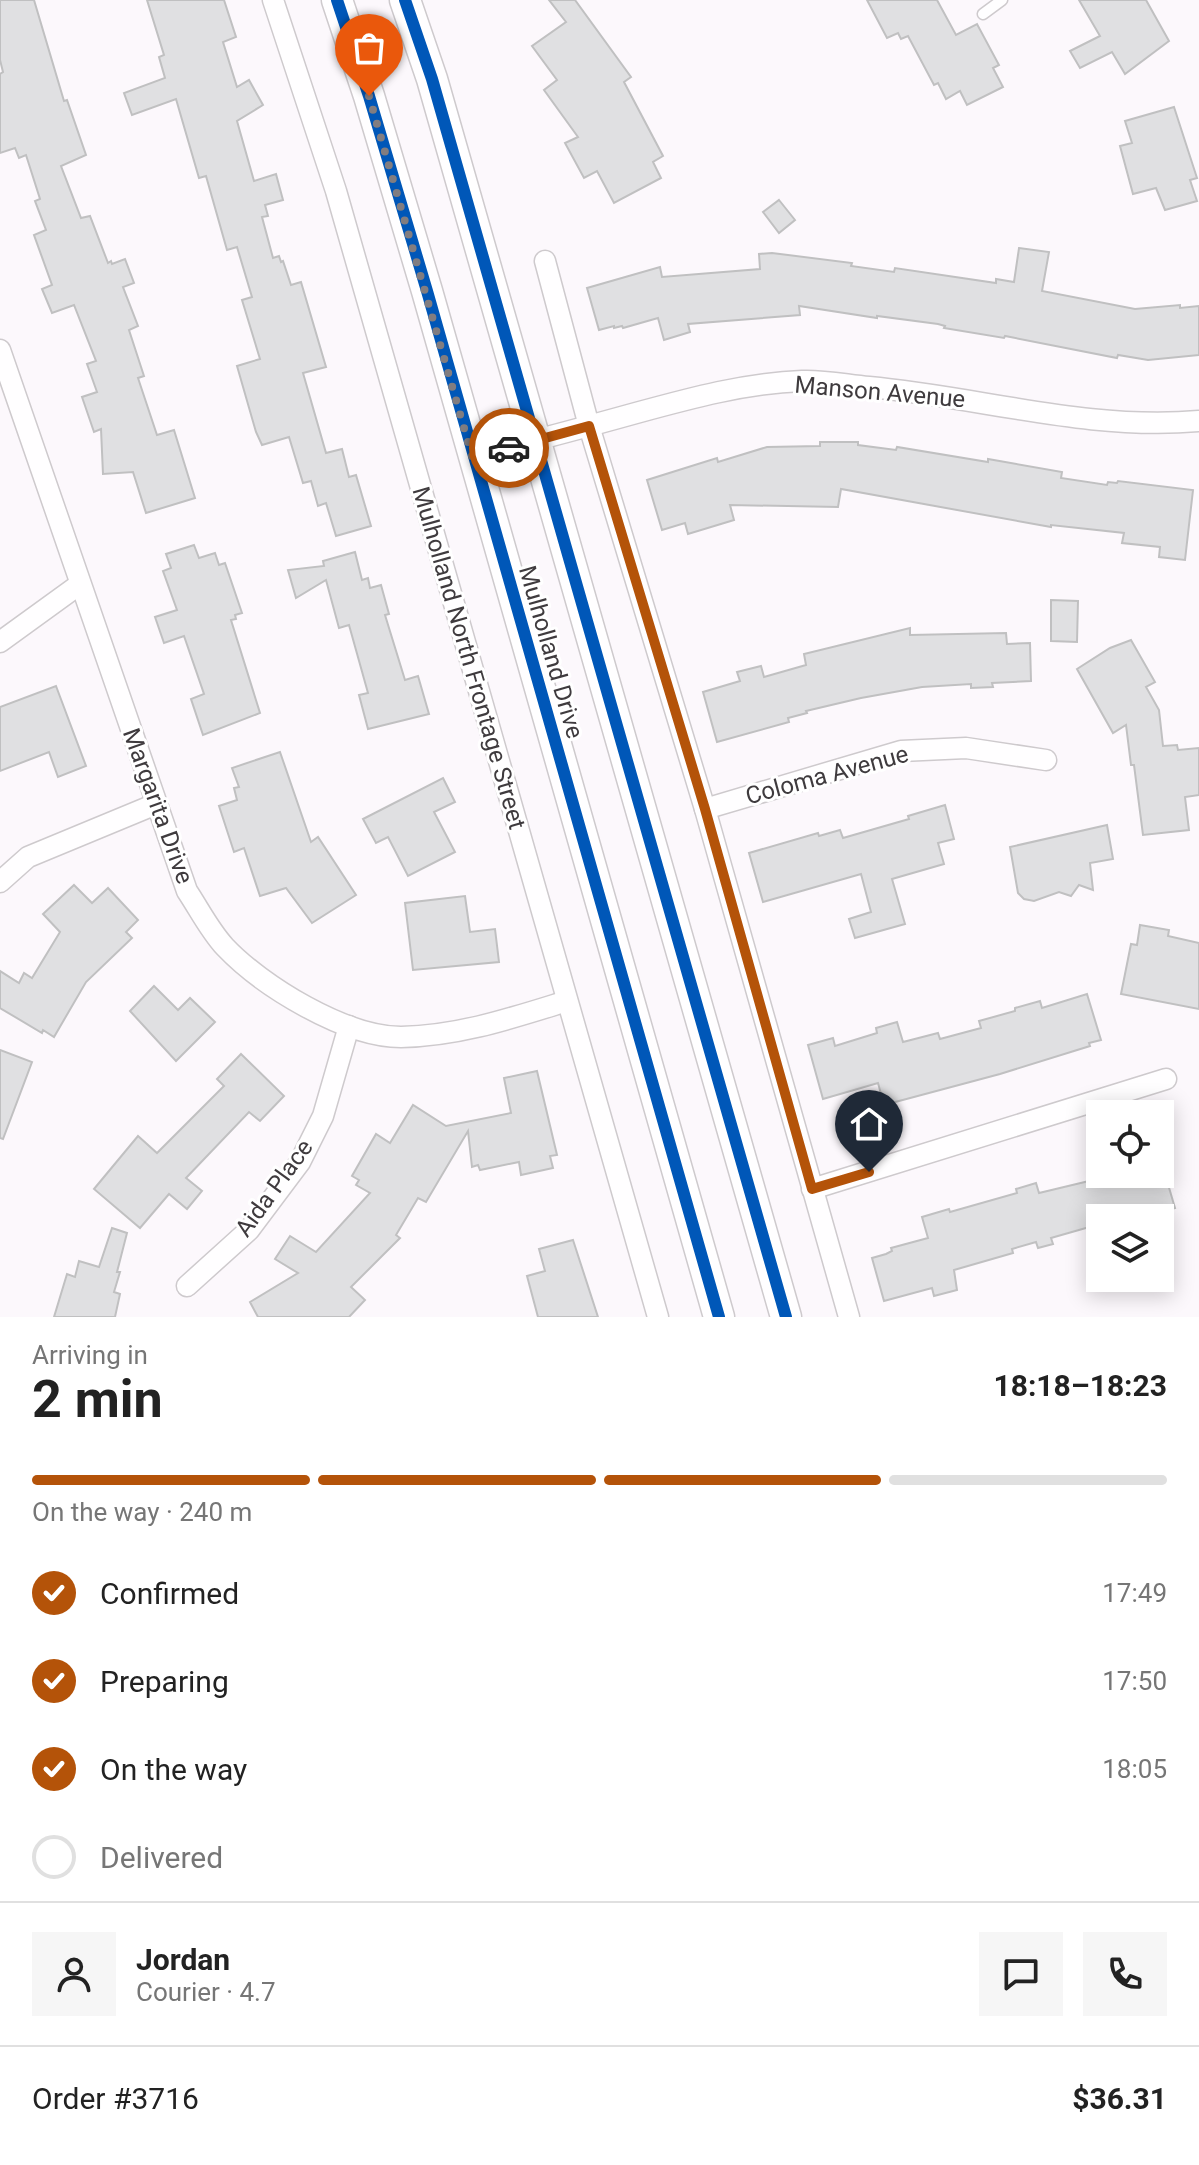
<!DOCTYPE html>
<meta charset="utf-8">
<style>
:root{--surface:#fff;--page:#f6f6f6;--text:#222;--muted:#767676;--line:#e0e0e0;--accent:#b45309}
body{margin:0;font-family:Roboto,sans-serif;background:var(--page);color:var(--text);height:100vh;display:flex;flex-direction:column;font-size:30px;white-space:nowrap}
*{box-sizing:border-box;margin:0}
p{font-size:26px;color:var(--muted)}
.icon{flex:none;width:44px;height:44px;fill:none;stroke:currentColor;stroke-width:2;stroke-linecap:round;stroke-linejoin:round}
.map{position:relative;height:1317px;overflow:hidden}
.panel{display:flex;flex-direction:column;background:var(--surface);flex:1}
.panel>*{flex:none}
.controls{position:absolute;left:1086px;top:1100px;display:grid;gap:16px}
.controls a{display:grid;place-items:center;width:88px;height:88px;border-radius:0px;background:var(--surface);box-shadow:0 4px 20px #0003;font-size:40px}
.pin{position:absolute;display:grid;place-items:center;width:68px;height:68px;color:#fff;margin:-82px -34px;border-radius:50% 50% 50% 0;rotate:-45deg;box-shadow:0 0 8px #0007}
.pin .icon{rotate:45deg}
.courier{position:absolute;display:grid;place-items:center;width:80px;height:80px;margin:-40px;border:6px solid #b45309;border-radius:50%;background:#fff;color:#222;box-shadow:0 2px 10px #0007}
.headline em{font-style:normal;font-weight:700}
.headline div{display:flex;flex-direction:column-reverse}
.headline{display:flex;align-items:center;justify-content:space-between;height:136px;padding:0 32px}
h1{font-size:52px;font-weight:700;line-height:60px}
.bar{display:grid;grid-template-columns:repeat(4,1fr);gap:12px 8px;align-content:center;height:96px;padding:0 32px}
.bar i{height:10px;border-radius:6px;background:var(--line)}
.bar .current{background:var(--accent)}
.bar p{grid-column:span 4}
.line{display:flex;align-items:center;gap:20px;padding:0 32px;border-top:2px solid var(--line)}
.line div{flex:1}
.round{display:grid;place-items:center;flex:none;width:84px;height:84px;border-radius:0px;background:var(--page)}
ol{padding:0 32px;list-style:none}
li{display:flex;align-items:center;gap:24px;height:88px}
li p{margin-inline-start:auto}
li .icon{padding:8px;border-radius:50%;background:var(--accent);color:#fff;stroke-width:4}
li:last-child{color:var(--muted)}
li i{width:44px;height:44px;border:4px solid var(--line);border-radius:50%}
.map>svg:first-child{display:block}
</style>
<div class="map">
<svg width="1199" height="1317" viewBox="0 0 1199 1317">
<rect width="100%" height="100%" fill="#fcf8fc"/>
<!-- building -->
<g fill="#e0e0e2" stroke="#c0c0c1" stroke-width="2">
<polygon points="0,0 34,0 64,101 67,100 86,155 61,166 81,218 90,216 108,263 111,261 112,264 125,259 134,283 123,287 138,326 129,330 144,376 138,378 157,435 174,430 195,498 146,513 133,472 103,474 101,429 94,432 82,397 97,392 87,364 96,361 74,305 52,313 42,289 52,285 34,235 46,230 35,201 40,199 26,155 19,158 15,148 0,153 0,74 3,72 0,60"/>
<polygon points="147,0 224,0 236,37 223,42 237,87 249,80 263,105 237,121 254,181 276,174 283,200 265,205 268,216 262,217 273,258 279,256 281,262 283,261 291,285 301,282 326,367 303,373 326,453 342,449 349,477 356,475 371,526 336,536 326,503 318,506 311,481 303,483 289,437 262,445 256,432 237,366 260,359 242,300 252,297 237,247 227,250 206,176 199,178 176,99 132,115 124,93 165,78 159,57 164,55"/>
<polygon points="549,0 575,0 631,77 624,82 663,156 653,162 661,178 614,203 597,171 584,178 565,143 578,137 544,90 557,80 532,46 566,22"/>
<polygon points="867,0 937,0 956,35 977,24 999,65 993,68 1003,87 967,105 960,91 946,99 938,83 934,85 908,36 901,39 898,33 887,38"/>
<polygon points="1079,0 1146,0 1169,41 1125,74 1112,52 1080,68 1070,51 1100,36"/>
<polygon points="1174,107 1197,178 1190,180 1197,201 1165,210 1156,188 1133,194 1120,146 1132,143 1125,121"/>
<polygon points="779,200 795,220 779,233 763,212"/>
<polygon points="1019,248 1049,252 1042,291 1135,309 1180,305 1180,308 1199,306 1199,355 1148,360 1118,355 1117,358 1005,336 1004,338 944,328 945,326 938,324 877,316 877,318 799,306 800,315 688,324 690,332 664,340 658,318 623,328 622,326 614,328 614,326 599,330 587,288 660,267 662,277 760,269 759,254 772,253 852,263 851,266 894,272 895,268 996,283 996,279 1014,282"/>
<polygon points="820,442 858,442 858,445 896,450 897,447 988,462 988,459 1062,472 1061,478 1107,485 1108,482 1117,483 1118,481 1193,490 1185,560 1159,557 1160,547 1122,543 1124,533 1051,525 1051,527 841,489 838,507 730,505 734,520 688,534 685,523 662,530 647,480 717,458 718,462 767,447 820,446"/>
<polygon points="194,545 199,558 215,553 219,565 225,563 242,613 235,615 236,619 231,620 260,713 203,735 191,699 204,694 184,636 164,643 155,617 177,610 163,571 171,568 166,554"/>
<polygon points="355,552 362,580 368,578 370,588 381,585 389,614 385,615 405,680 418,676 429,714 368,729 359,695 368,693 349,625 339,628 326,580 296,598 288,570 324,566 323,561"/>
<polygon points="1051,600 1078,601 1077,642 1051,641"/>
<polygon points="910,628 910,635 1006,633 1007,644 1030,643 1031,681 992,683 993,687 971,688 971,684 922,687 861,698 806,711 807,713 788,718 789,722 717,742 703,692 740,681 737,672 761,666 764,677 806,665 804,654"/>
<polygon points="1131,640 1155,682 1146,687 1159,710 1163,746 1177,745 1178,750 1199,748 1199,795 1185,797 1189,830 1143,835 1134,765 1131,765 1126,725 1113,733 1077,669 1110,648"/>
<polygon points="56,686 86,766 58,777 49,752 0,771 0,707"/>
<polygon points="280,752 311,842 318,837 356,895 312,923 286,888 260,896 244,848 234,852 219,806 237,800 234,788 239,787 232,768"/>
<polygon points="443,778 455,802 434,812 455,852 408,876 388,837 376,843 363,819"/>
<polygon points="945,805 954,839 938,843 944,864 892,879 905,924 855,938 849,919 871,912 861,874 763,902 749,853 818,833 819,836 840,830 843,838 909,819 908,816"/>
<polygon points="1107,825 1113,859 1090,863 1093,890 1079,885 1071,896 1059,892 1034,901 1024,899 1018,893 1010,847"/>
<polygon points="74,885 92,903 108,888 138,920 126,932 132,938 86,982 54,1037 43,1030 42,1033 0,1008 0,971 19,983 24,973 32,978 60,932 43,914"/>
<polygon points="465,896 470,932 495,929 499,962 413,970 405,903"/>
<polygon points="1140,925 1169,930 1168,936 1199,943 1199,1009 1121,994 1131,944 1137,945"/>
<polygon points="154,986 178,1010 190,998 215,1022 176,1061 130,1011"/>
<polygon points="1087,994 1101,1040 1089,1043 1090,1046 1000,1074 884,1105 878,1083 823,1099 808,1045 833,1038 835,1046 877,1033 876,1028 897,1022 903,1042 938,1033 940,1039 981,1028 979,1021 1015,1011 1015,1008 1040,1001 1042,1008"/>
<polygon points="0,1050 32,1062 3,1139 0,1138"/>
<polygon points="241,1054 284,1096 260,1121 249,1112 186,1178 202,1191 187,1209 169,1194 140,1228 94,1189 138,1136 157,1153 224,1086 217,1079"/>
<polygon points="537,1071 557,1155 550,1156 553,1168 521,1175 519,1162 480,1170 478,1165 472,1167 468,1131 426,1202 418,1198 396,1235 400,1238 351,1287 365,1300 349,1317 258,1317 250,1302 298,1273 275,1259 290,1236 316,1252 370,1193 356,1185 359,1180 352,1176 376,1134 390,1143 413,1105 446,1126 511,1113 504,1078"/>
<polygon points="1118,1174 1165,1174 1175,1208 1137,1218 1100,1218 1100,1224 1051,1238 1053,1244 1038,1248 1036,1242 1012,1249 1013,1253 954,1270 957,1290 934,1296 932,1288 884,1301 872,1258 886,1254 892,1251 891,1248 928,1238 922,1217 949,1209 950,1212 1017,1193 1016,1189 1036,1183 1039,1193"/>
<polygon points="112,1228 127,1233 117,1272 120,1272 114,1292 120,1294 115,1317 54,1317 67,1274 75,1277 79,1261 99,1267"/>
<polygon points="573,1240 598,1317 538,1317 527,1276 545,1271 539,1249"/>
</g>
<g fill="none" stroke-linecap="round" stroke-linejoin="round">
<!-- lane casing -->
<g stroke="#cecacd" stroke-width="13">
<polyline id="lane" points="983,14 1002,0"/>
</g>
<!-- street casing -->
<g stroke="#cecacd" stroke-width="23">
<g id="street">
<polyline points="273,0 336,191 658,1317"/>
<polyline points="545,261 589,426 705,809 849,1317"/>
<path d="M0,350L187,891C199,909 210,931 225,947C262,986 345,1037 401,1037C459,1036 512,1018 567,1001"/>
<path d="M472,456C527,443 582,428 636,413C691,398 746,383 802,381C824,380 847,385 869,387C979,397 1088,431 1199,421"/>
<polyline points="0,642 80,584"/>
<polyline points="705,809 901,751 966,748 1046,760"/>
<polyline points="0,882 28,857 156,804"/>
<polyline points="812,1189 1166,1079"/>
<polyline points="187,1286 249,1230 300,1162 323,1116 349,1026"/>
</g>
</g>
<!-- secondary casing -->
<g stroke="#cecacd" stroke-width="33">
<g id="secondary">
<polyline points="337,0 369,96 427,291 719,1317"/>
<polyline points="405,0 432,79 786,1317"/>
</g>
</g>
<!-- lane -->
<use href="#lane" stroke="#fffeff" stroke-width="10"/>
<!-- street -->
<use href="#street" stroke="#fffeff" stroke-width="20"/>
<!-- secondary -->
<use href="#secondary" stroke="#fffeff" stroke-width="30"/>
<!-- cycleway casing -->
<g stroke="#fff" stroke-width="17">
<g id="cycleway">
<polyline points="337,0 369,96 427,291 719,1317"/>
<polyline points="405,0 432,79 786,1317"/>
</g>
</g>
<!-- cycleway -->
<use href="#cycleway" stroke="#0057b8" stroke-width="12"/>
</g>
<g fill="none" stroke-linecap="round" stroke-linejoin="round">
<!-- done -->
<polyline stroke="#817d80" stroke-width="8" stroke-dasharray="0 14.4" points="369,96 472,456 509,448"/>
<!-- route -->
<polyline stroke="#b45309" stroke-width="10" points="509,448 589,426 705,809 812,1189 869,1172"/>
</g>
<g text-anchor="middle" stroke-width="6" stroke-linejoin="round" paint-order="stroke">
<!-- street labels -->
<g font-size="24" fill="#3f3b3e" stroke="#fff">
<text transform="translate(880 392) rotate(5)" y="8">Manson Avenue</text>
<text transform="translate(551 652) rotate(74)" y="8">Mulholland Drive</text>
<text transform="translate(469 658) rotate(74)" y="8">Mulholland North Frontage Street</text>
<text transform="translate(827 775) rotate(-15)" y="8">Coloma Avenue</text>
<text transform="translate(158 806) rotate(70)" y="8">Margarita Drive</text>
<text transform="translate(274 1188) rotate(-54)" y="8">Aida Place</text>
</g>
</g>
</svg>
<div class="controls">
<a><svg class="icon" aria-label="locate" viewBox="0 0 24 24"><circle cx="12" cy="12" r="6"/><path d="M12 2v4M12 18v4M2 12h4M18 12h4"/></svg></a>
<a><svg class="icon" aria-label="layers" viewBox="0 0 24 24"><path d="M12 4l9 5-9 5-9-5zM3 14l9 5 9-5"/></svg></a>
</div>
<div class="pin" style="left:369px;top:96px;background:#ea580c"><svg class="icon" aria-label="bag" viewBox="0 0 24 24"><path d="M5 8h14l-1 12H6zM9 8a3 3 0 0 1 6 0"/></svg></div>
<div class="pin" style="left:869px;top:1172px;background:#1f2937"><svg class="icon" aria-label="home" viewBox="0 0 24 24"><path d="M3 11l9-7 9 7M6 9v11h12V9"/></svg></div>
<div class="courier" style="left:509px;top:448px"><svg class="icon" aria-label="car" viewBox="0 0 24 24"><path d="M5 17H2v-5l4-1 3-4h7l3 4 3 1v5h-3M9 17h6M6 11h13"/><circle cx="7" cy="17" r="2"/><circle cx="17" cy="17" r="2"/></svg></div>
</div>
<section class="panel">
<div class="headline"><div><h1>2 min</h1><p>Arriving in</p></div><em>18:18–18:23</em></div>
<div class="bar"><i class="current"></i><i class="current"></i><i class="current"></i><i></i><p>On the way · 240 m</p></div>
<ol>
<li><svg class="icon" aria-label="check" viewBox="0 0 24 24"><path d="M5 12l5 5 9-10"/></svg>Confirmed<p>17:49</p></li>
<li><svg class="icon" aria-label="check" viewBox="0 0 24 24"><path d="M5 12l5 5 9-10"/></svg>Preparing<p>17:50</p></li>
<li><svg class="icon" aria-label="check" viewBox="0 0 24 24"><path d="M5 12l5 5 9-10"/></svg>On the way<p>18:05</p></li>
<li><i></i>Delivered</li>
</ol>
<div class="line" style="height:144px"><a class="round"><svg class="icon" aria-label="person" viewBox="0 0 24 24"><circle cx="12" cy="8" r="4"/><path d="M4 21q1-7 8-7t8 7"/></svg></a><div><b>Jordan</b><p>Courier · 4.7</p></div><a class="round"><svg class="icon" aria-label="chat" viewBox="0 0 24 24"><path d="M4 5h16v11H9l-5 4z"/></svg></a><a class="round"><svg class="icon" aria-label="phone" viewBox="0 0 24 24"><path d="M5 4h4l2 5-3 2q2 4 5 5l2-3 5 2v4C11 20 4 13 5 4z"/></svg></a></div>
<div class="line" style="height:104px"><div>Order #3716</div><b>$36.31</b></div>
</section>
